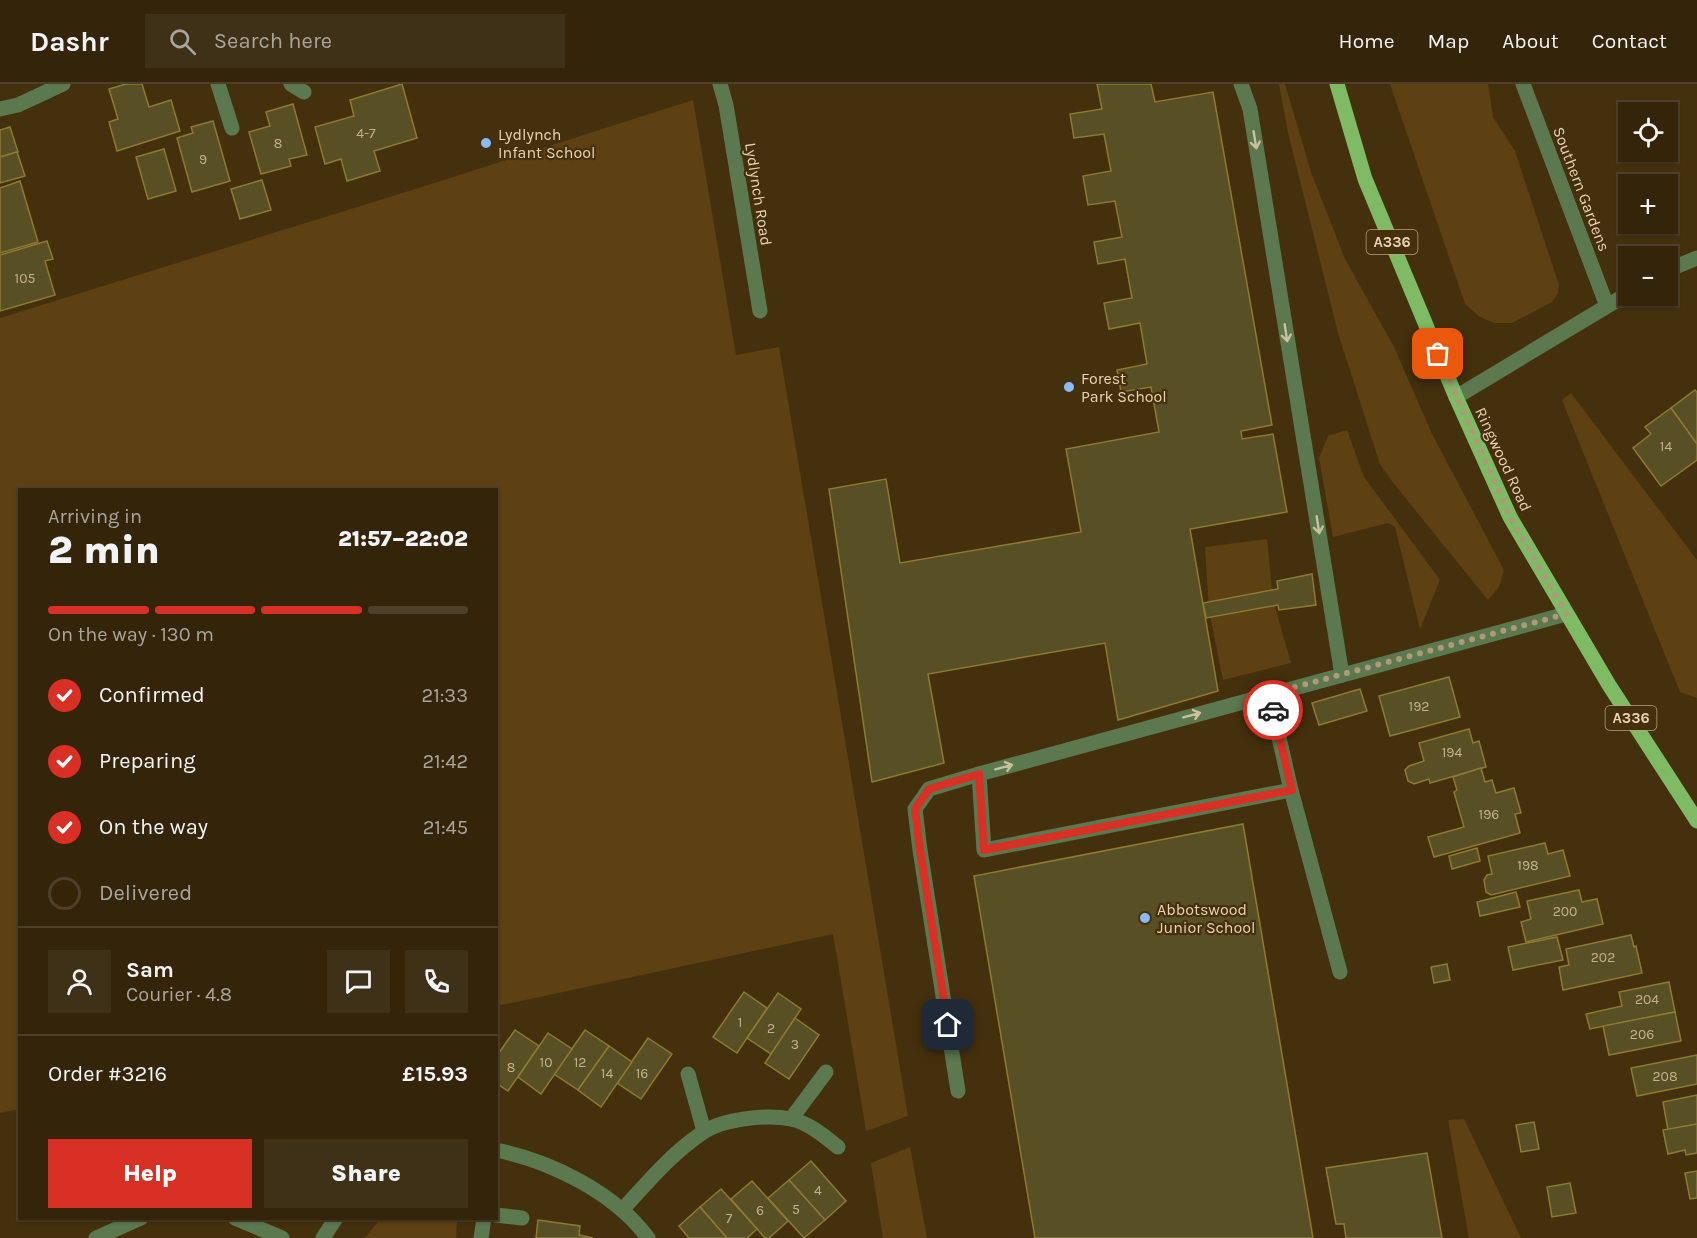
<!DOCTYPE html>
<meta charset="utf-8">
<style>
:root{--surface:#34240a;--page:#3f3018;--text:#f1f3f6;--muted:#a9a49c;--line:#4e412b;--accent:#d93025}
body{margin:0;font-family:Karla,sans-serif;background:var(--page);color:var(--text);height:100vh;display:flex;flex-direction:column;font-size:22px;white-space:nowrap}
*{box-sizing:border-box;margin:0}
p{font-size:20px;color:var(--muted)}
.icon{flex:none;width:33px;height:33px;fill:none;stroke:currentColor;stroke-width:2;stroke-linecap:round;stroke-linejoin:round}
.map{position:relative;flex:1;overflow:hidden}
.panel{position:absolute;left:18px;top:404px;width:480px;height:732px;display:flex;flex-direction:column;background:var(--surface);border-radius:0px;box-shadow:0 2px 4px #0004,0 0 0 2px var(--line)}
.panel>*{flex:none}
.buttons{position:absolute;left:1618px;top:18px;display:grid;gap:12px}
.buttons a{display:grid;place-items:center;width:60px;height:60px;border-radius:0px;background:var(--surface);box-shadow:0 2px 4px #0004,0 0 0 2px var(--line);font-size:30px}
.pin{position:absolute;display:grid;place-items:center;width:51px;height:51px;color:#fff;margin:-26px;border-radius:12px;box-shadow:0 3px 9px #0006}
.courier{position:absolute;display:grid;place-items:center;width:60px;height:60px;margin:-30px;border:4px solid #d93025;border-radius:50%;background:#fff;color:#222;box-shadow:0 2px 8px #0007}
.head em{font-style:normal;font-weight:800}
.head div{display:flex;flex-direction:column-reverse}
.head{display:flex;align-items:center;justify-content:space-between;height:102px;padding:0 30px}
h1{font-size:39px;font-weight:800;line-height:45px}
.bar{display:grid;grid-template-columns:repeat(4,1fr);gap:9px 6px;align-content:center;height:72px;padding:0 30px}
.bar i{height:8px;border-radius:4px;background:var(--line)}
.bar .active{background:var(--accent)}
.bar p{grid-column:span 4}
.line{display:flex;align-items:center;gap:15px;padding:0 30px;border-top:2px solid var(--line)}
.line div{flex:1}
.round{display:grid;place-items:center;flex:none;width:63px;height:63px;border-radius:0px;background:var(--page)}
ol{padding:0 30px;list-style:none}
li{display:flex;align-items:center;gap:18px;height:66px}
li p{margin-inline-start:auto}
li .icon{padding:6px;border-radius:50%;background:var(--accent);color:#fff;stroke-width:4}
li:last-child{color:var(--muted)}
li i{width:33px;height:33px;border:3px solid var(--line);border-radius:50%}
.cta{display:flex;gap:12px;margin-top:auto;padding:12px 30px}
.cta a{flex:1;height:69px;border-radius:0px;background:var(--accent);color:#fff;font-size:24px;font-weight:800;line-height:69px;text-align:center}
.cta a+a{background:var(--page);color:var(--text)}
header{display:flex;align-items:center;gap:36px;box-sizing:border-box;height:84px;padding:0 30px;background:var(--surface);border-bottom:2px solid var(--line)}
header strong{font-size:28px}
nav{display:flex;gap:33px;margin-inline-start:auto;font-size:21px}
.search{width:420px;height:54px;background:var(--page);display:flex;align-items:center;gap:15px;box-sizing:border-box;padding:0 21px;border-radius:0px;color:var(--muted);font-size:22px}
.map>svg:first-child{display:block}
</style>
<header>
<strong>Dashr</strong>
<div class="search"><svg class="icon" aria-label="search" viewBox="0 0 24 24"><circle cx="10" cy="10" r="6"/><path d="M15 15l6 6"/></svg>Search here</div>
<nav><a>Home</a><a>Map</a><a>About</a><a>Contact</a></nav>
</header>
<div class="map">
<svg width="1697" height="1154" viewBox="0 0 1697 1154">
<rect width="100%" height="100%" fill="#45300d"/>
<!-- green -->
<g fill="#5d4112">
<polygon points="1279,0 1285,0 1311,88 1345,175 1394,263 1432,350 1504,486 1499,503 1488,516 1391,396 1380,380 1338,249 1288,49"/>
<polygon points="1390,0 1488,0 1493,33 1515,67 1559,201 1558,209 1552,218 1512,239 1494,239 1480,233 1465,220"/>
<polygon points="693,16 736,271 779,263 908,1032 866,1047 833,850 497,922 496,405 20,405 20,1025 0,1029 0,234 425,102"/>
<polygon points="1571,309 1697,476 1697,614 1680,608 1562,316"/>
<polygon points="1347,346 1364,393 1440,496 1420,545 1395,443 1388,439 1333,453 1319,374 1328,352"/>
<polygon points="1267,455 1273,516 1291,579 1223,596 1209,526 1205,463"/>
<polygon points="1464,1035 1521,1154 1469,1154 1448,1036"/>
<polygon points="910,1063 927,1154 883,1154 871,1079"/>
<polygon points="381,1134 456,1134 457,1137 456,1154 365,1154"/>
</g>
<!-- building -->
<g fill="#584f24" stroke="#8c7b30" stroke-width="1.5">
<polygon points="126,0 142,0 149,23 171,16 180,47 117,67 109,38 118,35 109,5"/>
<polygon points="402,0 417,54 374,67 380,87 347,97 341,75 325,80 315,43 354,32 350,16"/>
<polygon points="1097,0 1151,0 1155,18 1213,8 1272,341 1241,347 1242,355 1273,350 1287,428 1190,445 1218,607 1118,636 1105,559 928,590 944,679 872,698 829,405 886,395 900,479 1081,448 1066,365 1159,348 1151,303 1121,308 1117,286 1147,280 1140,239 1109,245 1104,219 1132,214 1125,175 1098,180 1094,158 1122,153 1115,117 1088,121 1083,92 1111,87 1104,50 1074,54 1070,30 1102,25"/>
<polygon points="293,20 307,71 289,75 291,82 261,90 249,48 270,42 266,28"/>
<polygon points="213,37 230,97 192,108 177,54 193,49 191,43"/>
<polygon points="10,43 18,68 0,73 0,46"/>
<polygon points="164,65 176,107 148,115 136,73"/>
<polygon points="17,68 25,92 0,99 0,73"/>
<polygon points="262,96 271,126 240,135 231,105"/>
<polygon points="20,97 38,158 0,169 0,104"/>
<polygon points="47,157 53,175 45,177 55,211 0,227 0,171"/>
<polygon points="1695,306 1697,308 1697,360 1671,324"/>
<polygon points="1671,324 1697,360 1697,376 1661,402 1633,364 1651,350 1645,343"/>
<polygon points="1312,490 1316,521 1279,526 1278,521 1206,534 1203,519 1272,506 1278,505 1277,497"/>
<polygon points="1449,593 1460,633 1390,652 1379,612"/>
<polygon points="1360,605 1367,627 1319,641 1312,619"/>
<polygon points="1469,645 1473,659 1479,657 1486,683 1430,699 1429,695 1414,700 1408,697 1405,686 1409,682 1424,677 1419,659"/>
<polygon points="1481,684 1485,698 1492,696 1496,709 1514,704 1521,729 1515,730 1520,749 1434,773 1428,753 1464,743 1454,708 1457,706 1453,693"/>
<polygon points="1243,740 1313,1154 1035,1154 974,792"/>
<polygon points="1545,759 1548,770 1563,766 1570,792 1491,811 1486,808 1484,796 1487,791 1492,790 1488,772"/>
<polygon points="1477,764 1480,777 1452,785 1449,772"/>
<polygon points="1579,806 1582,818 1597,815 1603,840 1526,858 1521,838 1531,835 1527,817"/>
<polygon points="1516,808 1520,823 1480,832 1477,818"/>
<polygon points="1631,851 1634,863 1636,862 1642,889 1563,906 1559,883 1569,881 1566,865"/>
<polygon points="1557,853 1563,876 1513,886 1508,863"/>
<polygon points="1447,880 1450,896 1434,899 1431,883"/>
<polygon points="1669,898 1675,928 1590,945 1586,930 1622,922 1619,908"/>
<polygon points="744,908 767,924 737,969 713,953"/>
<polygon points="778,909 801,925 771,970 747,954"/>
<polygon points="1675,928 1681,957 1609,971 1603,942"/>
<polygon points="795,934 819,951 789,995 765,979"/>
<polygon points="515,946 539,962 508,1007 496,999 496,973"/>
<polygon points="585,946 609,962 578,1006 554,990"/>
<polygon points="548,949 572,965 541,1010 518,993"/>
<polygon points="648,954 672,970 641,1015 617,999"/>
<polygon points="609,962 632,978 601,1023 578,1006"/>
<polygon points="1697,971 1697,1000 1637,1012 1631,984"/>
<polygon points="1697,1011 1697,1040 1668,1046 1663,1018"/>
<polygon points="1534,1038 1539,1065 1521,1068 1516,1041"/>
<polygon points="1697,1040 1697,1069 1686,1071 1685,1066 1668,1070 1663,1046"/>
<polygon points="1427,1069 1442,1154 1346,1154 1344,1140 1336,1140 1326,1084"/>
<polygon points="811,1077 846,1117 825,1136 789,1096"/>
<polygon points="1697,1087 1697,1114 1690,1115 1685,1089"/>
<polygon points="789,1096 825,1136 804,1154 768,1114"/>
<polygon points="752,1097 788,1137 769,1154 765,1154 731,1115"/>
<polygon points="1570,1099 1576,1129 1552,1133 1547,1103"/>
<polygon points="721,1105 757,1145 747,1154 727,1154 700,1123"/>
<polygon points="700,1123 727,1154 689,1154 679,1142"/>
<polygon points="538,1136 580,1142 579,1151 593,1154 536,1154"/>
</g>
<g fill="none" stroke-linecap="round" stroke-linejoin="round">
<!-- minor -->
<g stroke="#5b784f" stroke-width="15">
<polyline points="218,0 232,44"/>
<polyline points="291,0 304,8"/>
<polyline points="720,0 726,21 760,227"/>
<polyline points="1241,0 1250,25 1342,591"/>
<polyline points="1523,0 1607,222"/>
<polyline points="0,25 18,21 63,0"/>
<polyline points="1668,186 1697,174"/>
<polyline points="1456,313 1629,209"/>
<polyline points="1269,610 1291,706 1340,888"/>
<polyline points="1291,706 984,766 979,690 1566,530"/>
<polyline points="688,990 704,1047"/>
<polyline points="958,1007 920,766 915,725 929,705 979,690"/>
<polyline points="791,1035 826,988"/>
<path d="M496,1066C551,1077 615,1109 648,1154"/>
<path d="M623,1125C648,1098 671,1070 702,1049C722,1035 766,1030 791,1035C809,1039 824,1052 838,1063"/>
<polyline points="496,1131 522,1134"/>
<polyline points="235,1134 282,1154"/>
<polyline points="96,1154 141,1134"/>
<polyline points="323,1154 336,1134"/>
<polyline points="481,1154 484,1134"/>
</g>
<!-- major -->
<polyline stroke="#7fba65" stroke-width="15" points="1337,0 1365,95 1456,313 1510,433 1609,601 1697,737"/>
</g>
<!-- one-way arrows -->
<defs><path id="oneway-shaft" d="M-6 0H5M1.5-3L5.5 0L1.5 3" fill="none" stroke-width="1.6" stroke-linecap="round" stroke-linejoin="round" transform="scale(1.5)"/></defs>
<g stroke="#ccc09f">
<use href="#oneway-shaft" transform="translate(1255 56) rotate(81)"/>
<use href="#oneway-shaft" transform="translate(1286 249) rotate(81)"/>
<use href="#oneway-shaft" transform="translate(1318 441) rotate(81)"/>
<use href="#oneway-shaft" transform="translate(1192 631) rotate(-15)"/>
<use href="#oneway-shaft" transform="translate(1004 683) rotate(-15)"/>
</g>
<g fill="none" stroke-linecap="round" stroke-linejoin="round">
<!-- done -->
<polyline stroke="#af9979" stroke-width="6" stroke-dasharray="0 10.8" points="1273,626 1269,610 1566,530 1510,433 1438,270"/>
<!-- route -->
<polyline stroke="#d93025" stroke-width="8" points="948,941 920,766 915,725 929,705 979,690 984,766 1292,706 1273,626"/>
</g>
<!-- markers -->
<g fill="#8abafc" stroke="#45300d" stroke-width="2">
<circle cx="486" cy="59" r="6"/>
<circle cx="1069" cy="303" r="6"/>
<circle cx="1145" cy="834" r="6"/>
</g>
<g text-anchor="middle" stroke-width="4.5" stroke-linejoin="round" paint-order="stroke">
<!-- number labels -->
<g font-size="14" fill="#c4b18f">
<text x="366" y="54">4-7</text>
<text x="278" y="64">8</text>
<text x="203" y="80">9</text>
<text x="25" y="199">105</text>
<text x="1666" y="367">14</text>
<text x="1419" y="627">192</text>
<text x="1452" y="673">194</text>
<text x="1489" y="735">196</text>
<text x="1528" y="786">198</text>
<text x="1565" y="832">200</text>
<text x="1603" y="878">202</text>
<text x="1647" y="920">204</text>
<text x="740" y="943">1</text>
<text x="771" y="949">2</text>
<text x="1642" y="955">206</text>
<text x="795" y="965">3</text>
<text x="546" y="983">10</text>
<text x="580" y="983">12</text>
<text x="511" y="988">8</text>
<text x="607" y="994">14</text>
<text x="642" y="994">16</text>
<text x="1665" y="997">208</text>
<text x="818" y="1111">4</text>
<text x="796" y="1130">5</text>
<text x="760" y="1131">6</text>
<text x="729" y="1139">7</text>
</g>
<!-- shield labels -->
<g fill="#45300d" stroke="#b7a181" stroke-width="1.5">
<rect x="1366.5" y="146" width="51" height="24" rx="4.5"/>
<rect x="1605.5" y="622" width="51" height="24" rx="4.5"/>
</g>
<g font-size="15" font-weight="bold" fill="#e8d2b3">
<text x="1392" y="163">A336</text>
<text x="1631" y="639">A336</text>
</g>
<!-- poi labels -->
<g font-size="16" fill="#e8d2b3" stroke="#45300d" text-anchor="start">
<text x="498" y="56">Lydlynch<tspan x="498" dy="18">Infant School</tspan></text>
<text x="1081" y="300">Forest<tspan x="1081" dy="18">Park School</tspan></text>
<text x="1157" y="831">Abbotswood<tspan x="1157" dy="18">Junior School</tspan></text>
</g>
<!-- street labels -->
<g font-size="16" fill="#e8d2b3" stroke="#45300d">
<text transform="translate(1582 105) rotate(69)" y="6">Southern Gardens</text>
<text transform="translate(759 110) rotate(81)" y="6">Lydlynch Road</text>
<text transform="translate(1504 375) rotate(65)" y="6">Ringwood Road</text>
</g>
</g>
</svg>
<div class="buttons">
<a><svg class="icon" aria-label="locate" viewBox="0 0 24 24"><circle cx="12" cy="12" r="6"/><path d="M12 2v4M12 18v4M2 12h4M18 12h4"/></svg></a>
<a>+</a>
<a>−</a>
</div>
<div class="pin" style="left:1438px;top:270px;background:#ea580c"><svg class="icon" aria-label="bag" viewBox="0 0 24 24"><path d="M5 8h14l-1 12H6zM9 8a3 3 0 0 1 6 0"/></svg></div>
<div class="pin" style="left:948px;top:941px;background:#1f2937"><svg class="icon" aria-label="home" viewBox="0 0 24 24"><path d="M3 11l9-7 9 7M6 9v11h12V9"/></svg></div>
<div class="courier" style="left:1273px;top:626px"><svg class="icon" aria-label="car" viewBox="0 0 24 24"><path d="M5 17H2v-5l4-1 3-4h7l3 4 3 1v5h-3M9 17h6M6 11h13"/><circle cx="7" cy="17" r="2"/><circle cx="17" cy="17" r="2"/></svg></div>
<section class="panel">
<div class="head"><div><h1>2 min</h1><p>Arriving in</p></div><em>21:57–22:02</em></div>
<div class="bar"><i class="active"></i><i class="active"></i><i class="active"></i><i></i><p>On the way · 130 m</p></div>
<ol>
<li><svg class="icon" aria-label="check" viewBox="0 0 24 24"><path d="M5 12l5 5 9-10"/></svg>Confirmed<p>21:33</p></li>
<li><svg class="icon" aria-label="check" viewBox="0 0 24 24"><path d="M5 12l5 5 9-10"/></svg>Preparing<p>21:42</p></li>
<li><svg class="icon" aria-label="check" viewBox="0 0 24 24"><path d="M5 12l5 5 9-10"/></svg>On the way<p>21:45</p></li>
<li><i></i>Delivered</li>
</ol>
<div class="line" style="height:108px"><a class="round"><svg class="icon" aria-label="person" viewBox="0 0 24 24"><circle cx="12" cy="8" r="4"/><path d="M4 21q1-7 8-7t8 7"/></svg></a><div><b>Sam</b><p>Courier · 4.8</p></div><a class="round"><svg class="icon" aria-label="chat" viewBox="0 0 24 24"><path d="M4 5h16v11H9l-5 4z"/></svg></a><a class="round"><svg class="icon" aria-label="phone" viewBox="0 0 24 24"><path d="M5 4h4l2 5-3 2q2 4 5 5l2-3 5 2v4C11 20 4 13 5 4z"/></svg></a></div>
<div class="line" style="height:78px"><div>Order #3216</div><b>£15.93</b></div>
<div class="cta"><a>Help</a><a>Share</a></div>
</section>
</div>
